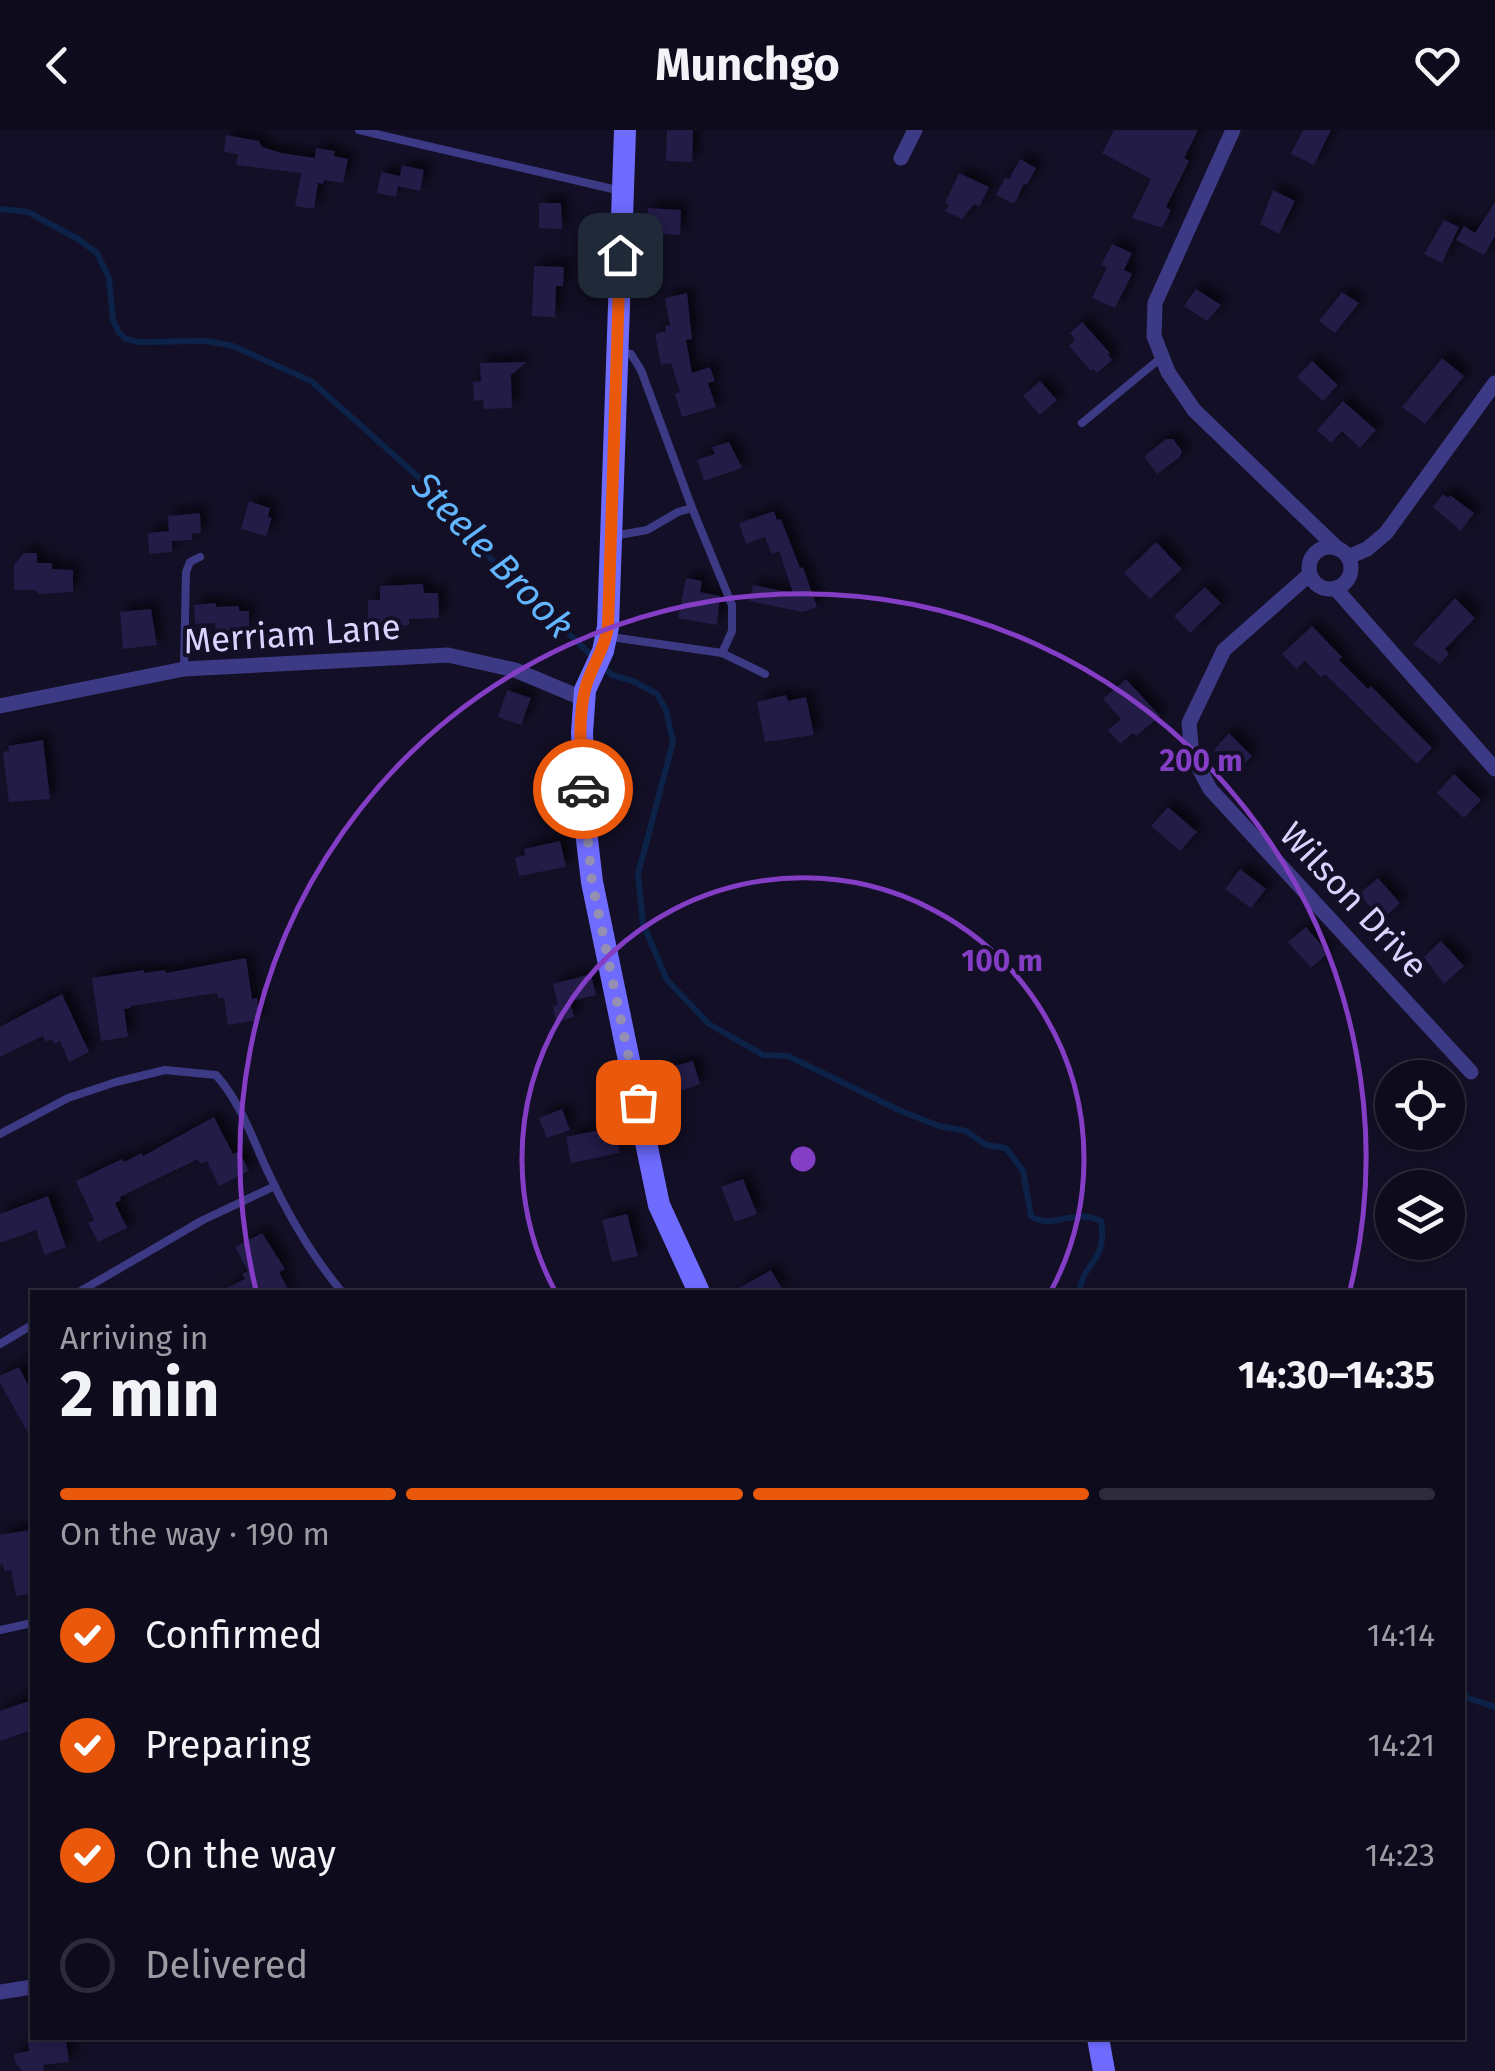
<!DOCTYPE html>
<meta charset="utf-8">
<style>
:root{--surface:#0e0b1c;--page:#1c1929;--text:#f1f3f6;--muted:#9b9ba3;--line:#2e2b3b;--accent:#ea580c}
body{margin:0;font-family:"Fira Sans",sans-serif;background:var(--page);color:var(--text);height:100vh;display:flex;flex-direction:column;font-size:38px;white-space:nowrap}
*{box-sizing:border-box;margin:0}
p{font-size:32px;color:var(--muted)}
.icon{flex:none;width:55px;height:55px;fill:none;stroke:currentColor;stroke-width:2;stroke-linecap:round;stroke-linejoin:round}
.map{position:relative;flex:1;overflow:hidden}
.drawer{position:absolute;left:30px;top:1160px;width:1435px;height:750px;display:flex;flex-direction:column;background:var(--surface);border-radius:0px;box-shadow:0 2px 8px #0004,0 0 0 2px var(--line)}
.drawer>*{flex:none}
.fabs{position:absolute;left:1375px;top:930px;display:grid;gap:20px}
.fabs a{display:grid;place-items:center;width:90px;height:90px;border-radius:50%;background:var(--surface);box-shadow:0 2px 8px #0004,0 0 0 2px var(--line);font-size:50px}
.pin{position:absolute;display:grid;place-items:center;width:85px;height:85px;color:#fff;margin:-42px;border-radius:20px;box-shadow:0 5px 15px #0006}
.courier{position:absolute;display:grid;place-items:center;width:100px;height:100px;margin:-50px;border:8px solid #ea580c;border-radius:50%;background:#fff;color:#222;box-shadow:0 2px 12px #0007}
.summary em{font-style:normal;font-weight:700}
.summary div{display:flex;flex-direction:column-reverse}
.summary{display:flex;align-items:center;justify-content:space-between;height:170px;padding:0 30px}
h1{font-size:65px;font-weight:700;line-height:75px}
.bar{display:grid;grid-template-columns:repeat(4,1fr);gap:15px 10px;align-content:center;height:120px;padding:0 30px}
.bar i{height:12px;border-radius:8px;background:var(--line)}
.bar .selected{background:var(--accent)}
.bar p{grid-column:span 4}
ol{padding:0 30px;list-style:none}
li{display:flex;align-items:center;gap:30px;height:110px}
li p{margin-inline-start:auto}
li .icon{padding:10px;border-radius:50%;background:var(--accent);color:#fff;stroke-width:4}
li:last-child{color:var(--muted)}
li i{width:55px;height:55px;border:5px solid var(--line);border-radius:50%}
header{display:flex;justify-content:space-between;align-items:center;height:130px;padding:0 30px;background:var(--surface);font-size:45px;font-weight:700}
.map>svg:first-child{display:block}
</style>
<header><svg class="icon" aria-label="back" viewBox="0 0 24 24"><path d="M15 5l-7 7 7 7"/></svg>Munchgo<svg class="icon" aria-label="heart" viewBox="0 0 24 24"><path d="M12 20l-8-8c-3-5 5-10 8-4 3-6 11-1 8 4z"/></svg></header>
<div class="map">
<svg width="1495" height="1941" viewBox="0 0 1495 1941">
<defs>
<filter id="shadow"><feDropShadow dx="7" dy="-7" stdDeviation="5" flood-color="#0009"/></filter>
</defs>
<rect width="100%" height="100%" fill="#130f26"/>
<g fill="none" stroke-linecap="round" stroke-linejoin="round">
<!-- stream -->
<g stroke="#0c2248" stroke-width="6">
<path d="M0,79L28,82L78,109L97,123L109,148L113,190L119,203L126,209L139,212L207,211L233,216L311,251L452,377L491,429L612,545L633,551L657,564L666,580L673,612L638,744L643,794L667,850L709,894L763,925L788,926L901,981L939,996L966,1001L986,1015L1006,1018L1023,1041L1031,1086C1054,1101 1071,1077 1101,1091C1108,1132 1084,1130 1079,1162"/>
<polyline points="1462,1558 1467,1568 1495,1577"/>
</g>
</g>
<!-- building -->
<g fill="#241b47" filter="url(#shadow)">
<polygon points="667,0 693,0 692,32 666,31"/>
<polygon points="1114,0 1198,0 1184,28 1189,31 1166,77 1171,80 1162,98 1132,88 1151,49 1102,23"/>
<polygon points="1303,0 1331,0 1314,35 1291,24"/>
<polygon points="226,5 259,11 262,17 281,23 315,28 316,18 335,21 334,26 348,29 343,53 324,50 323,54 318,53 314,79 295,76 301,43 236,35 238,24 224,22"/>
<polygon points="1020,29 1036,38 1027,55 1024,54 1014,74 996,65 1005,48 1009,49"/>
<polygon points="402,35 424,40 420,61 398,56 396,67 377,63 381,42 400,46"/>
<polygon points="959,43 989,57 979,77 974,74 962,89 945,81 949,75 945,73"/>
<polygon points="1273,60 1295,71 1279,104 1260,94"/>
<polygon points="1495,72 1495,106 1484,125 1456,110 1464,96 1475,103"/>
<polygon points="539,73 561,73 562,99 539,98"/>
<polygon points="648,78 681,80 680,105 647,103"/>
<polygon points="1444,90 1459,97 1442,133 1424,124"/>
<polygon points="1112,114 1132,123 1124,140 1132,144 1115,178 1092,168 1107,137 1101,135"/>
<polygon points="534,136 564,137 563,156 556,156 555,187 532,186"/>
<polygon points="1196,159 1221,175 1207,191 1184,176"/>
<polygon points="1342,162 1359,173 1335,203 1319,191"/>
<polygon points="687,163 692,209 686,210 692,243 710,237 715,251 708,253 716,277 682,287 675,264 680,262 671,233 661,235 655,204 666,201 665,196 670,195 665,168"/>
<polygon points="1082,192 1110,223 1108,225 1112,230 1097,243 1093,239 1091,241 1069,216 1075,210 1070,203"/>
<polygon points="1442,228 1464,246 1425,294 1402,277"/>
<polygon points="1312,231 1338,255 1323,271 1297,247"/>
<polygon points="527,232 511,245 512,278 484,279 483,270 474,271 473,252 481,251 480,233"/>
<polygon points="1040,251 1057,270 1040,285 1023,266"/>
<polygon points="1343,271 1376,300 1360,318 1342,301 1331,313 1317,300"/>
<polygon points="1166,309 1173,309 1182,321 1180,327 1157,344 1145,328 1147,324"/>
<polygon points="729,312 742,338 704,351 697,330 715,324 712,317"/>
<polygon points="1443,364 1448,368 1450,365 1474,383 1461,401 1433,377"/>
<polygon points="249,371 270,378 268,387 272,388 266,406 241,399"/>
<polygon points="774,381 777,390 781,389 800,438 803,437 817,477 803,482 749,471 753,455 793,463 779,421 772,424 765,407 746,414 739,393"/>
<polygon points="200,383 201,403 192,404 192,410 172,411 172,422 149,424 148,403 169,401 168,386"/>
<polygon points="1156,412 1182,439 1150,469 1124,443"/>
<polygon points="24,423 37,423 37,433 52,433 52,439 73,440 73,462 39,464 34,460 14,460 14,435"/>
<polygon points="686,448 702,451 700,462 720,466 717,495 678,488"/>
<polygon points="423,454 424,463 438,463 439,488 409,489 409,495 377,497 376,492 368,492 368,470 380,470 380,456"/>
<polygon points="1205,457 1221,473 1190,503 1174,486"/>
<polygon points="1455,468 1475,488 1445,519 1449,524 1440,534 1413,514"/>
<polygon points="216,473 216,477 239,476 239,481 249,481 249,496 240,497 241,503 216,505 215,493 195,494 194,475"/>
<polygon points="151,479 157,515 123,519 120,482"/>
<polygon points="1312,496 1342,527 1339,530 1368,559 1371,556 1432,618 1417,634 1325,544 1321,547 1305,531 1296,539 1282,524"/>
<polygon points="1126,549 1160,586 1136,606 1133,603 1120,614 1108,600 1121,589 1103,569"/>
<polygon points="507,560 531,568 521,595 498,587"/>
<polygon points="786,565 788,571 806,567 814,605 765,612 757,572"/>
<polygon points="1229,603 1252,626 1236,642 1214,620"/>
<polygon points="43,610 50,669 9,672 3,622 9,621 8,616"/>
<polygon points="1454,644 1481,670 1464,688 1437,663"/>
<polygon points="1168,677 1197,702 1180,721 1151,696"/>
<polygon points="560,711 566,737 519,746 515,728 525,725 524,719"/>
<polygon points="1240,739 1266,759 1251,778 1225,759"/>
<polygon points="1378,748 1400,773 1382,790 1359,764"/>
<polygon points="1306,797 1328,823 1311,838 1288,812"/>
<polygon points="1441,811 1464,836 1444,854 1424,827"/>
<polygon points="246,828 252,869 257,868 260,890 228,895 224,868 218,868 217,863 131,876 131,878 124,879 128,907 101,911 92,848 144,840 144,843 165,840 166,843"/>
<polygon points="591,844 596,865 559,874 570,872 574,887 556,892 553,876 558,875 553,854"/>
<polygon points="62,864 89,922 69,932 60,911 54,914 52,909 46,912 43,906 0,927 0,897"/>
<polygon points="693,931 700,954 672,964 664,939"/>
<polygon points="562,979 570,1000 547,1008 539,988"/>
<polygon points="214,987 233,1024 239,1021 249,1041 219,1056 207,1031 200,1034 198,1029 120,1067 121,1070 115,1073 127,1098 98,1112 88,1093 94,1090 76,1051 122,1029 124,1032 142,1023 143,1026"/>
<polygon points="615,997 620,1023 571,1033 566,1007"/>
<polygon points="743,1049 757,1084 735,1092 721,1057"/>
<polygon points="48,1066 66,1117 45,1125 36,1100 0,1113 0,1084"/>
<polygon points="627,1084 638,1126 612,1132 602,1090"/>
<polygon points="262,1103 285,1139 279,1142 289,1162 219,1162 245,1149 242,1144 248,1141 235,1117"/>
<polygon points="771,1140 784,1162 732,1162"/>
<polygon points="19,1237 32,1263 32,1310 0,1253 0,1246"/>
<polygon points="29,1400 32,1463 16,1466 11,1440 4,1441 3,1434 0,1435 0,1405"/>
<polygon points="32,1570 32,1600 0,1611 0,1581"/>
<polygon points="55,1908 56,1911 66,1910 69,1932 43,1935 44,1941 22,1941 16,1934 14,1924 29,1921 28,1911"/>
</g>
<g fill="none" stroke-linecap="round" stroke-linejoin="round">
<!-- lane -->
<g stroke="#3d3a85" stroke-width="8">
<polyline points="359,0 617,60"/>
<polyline points="622,222 631,224 641,240 692,378"/>
<polyline points="1082,293 1162,227"/>
<polyline points="613,406 647,400 678,382 692,378 732,475 732,501 722,523"/>
<polyline points="611,507 722,523 765,544"/>
<polyline points="184,539 186,442 190,432 200,427"/>
<path d="M0,1004L68,968L116,952L165,940L216,945C241,973 252,1008 268,1042C288,1085 312,1126 342,1162"/>
<polyline points="79,1162 203,1090 275,1056"/>
<polyline points="0,1214 32,1195"/>
<polyline points="0,1500 32,1493"/>
</g>
<!-- street -->
<g stroke="#3d3a85" stroke-width="15">
<polyline points="1233,0 1155,173 1154,206 1168,242 1194,280 1338,419"/>
<polyline points="901,28 915,0"/>
<circle cx="1330" cy="438" r="21"/>
<polyline points="1348,427 1367,419 1386,403 1495,253"/>
<polyline points="1310,444 1224,520 1189,593 1192,625 1210,659 1471,942"/>
<polyline points="1335,458 1495,639"/>
<polyline points="0,576 184,539 448,525 515,540 584,569"/>
<polyline points="0,1862 32,1857"/>
</g>
<!-- secondary -->
<g stroke="#6f6bff" stroke-width="22">
<polyline points="625,0 608,497 603,521 585,560 582,603 586,701 592,752 659,1075 699,1162"/>
<polyline points="1098,1908 1104,1941"/>
</g>
</g>
<g fill="none" stroke-linecap="round" stroke-linejoin="round">
<!-- done -->
<polyline stroke="#948fb3" stroke-width="10" stroke-dasharray="0 18" points="583,659 592,752 638,972"/>
<!-- route -->
<path stroke="#ea580c" stroke-width="12" d="M583,659C581,626 577,588 586,556C592,535 605,519 608,497L620,125"/>
</g>
<!-- distance rings -->
<g fill="none" stroke="#843dc5" stroke-width="5">
<path d="M555 1161A281 281 0 1 1 1051 1161"/>
<path d="M256 1160A563 563 0 1 1 1350 1160"/>
</g>
<g text-anchor="middle" stroke-width="8" stroke-linejoin="round" paint-order="stroke">
<!-- street labels -->
<g font-size="35" fill="#d9d4ff" stroke="#130f26">
<text transform="translate(292 504) rotate(-4)" y="12">Merriam Lane</text>
<text transform="translate(1354 770) rotate(47)" y="12">Wilson Drive</text>
</g>
<!-- water labels -->
<g font-size="38" font-style="italic" fill="#62b6ff" stroke="#130f26">
<text transform="translate(493 425) rotate(46)" y="13">Steele Brook</text>
</g>
</g>
<circle cx="803" cy="1029" r="15" fill="#843dc5" stroke="#130f26" stroke-width="5"/>
<g font-size="30" text-anchor="middle" font-weight="bold" fill="#843dc5" stroke="#130f26" stroke-width="8" stroke-linejoin="round" paint-order="stroke">
<text x="1201" y="641">200 m</text>
<text x="1002" y="841">100 m</text>
</g>
</svg>
<div class="fabs">
<a><svg class="icon" aria-label="locate" viewBox="0 0 24 24"><circle cx="12" cy="12" r="6"/><path d="M12 2v4M12 18v4M2 12h4M18 12h4"/></svg></a>
<a><svg class="icon" aria-label="layers" viewBox="0 0 24 24"><path d="M12 4l9 5-9 5-9-5zM3 14l9 5 9-5"/></svg></a>
</div>
<div class="pin" style="left:638px;top:972px;background:#ea580c"><svg class="icon" aria-label="bag" viewBox="0 0 24 24"><path d="M5 8h14l-1 12H6zM9 8a3 3 0 0 1 6 0"/></svg></div>
<div class="pin" style="left:620px;top:125px;background:#1f2937"><svg class="icon" aria-label="home" viewBox="0 0 24 24"><path d="M3 11l9-7 9 7M6 9v11h12V9"/></svg></div>
<div class="courier" style="left:583px;top:659px"><svg class="icon" aria-label="car" viewBox="0 0 24 24"><path d="M5 17H2v-5l4-1 3-4h7l3 4 3 1v5h-3M9 17h6M6 11h13"/><circle cx="7" cy="17" r="2"/><circle cx="17" cy="17" r="2"/></svg></div>
<section class="drawer">
<div class="summary"><div><h1>2 min</h1><p>Arriving in</p></div><em>14:30–14:35</em></div>
<div class="bar"><i class="selected"></i><i class="selected"></i><i class="selected"></i><i></i><p>On the way · 190 m</p></div>
<ol>
<li><svg class="icon" aria-label="check" viewBox="0 0 24 24"><path d="M5 12l5 5 9-10"/></svg>Confirmed<p>14:14</p></li>
<li><svg class="icon" aria-label="check" viewBox="0 0 24 24"><path d="M5 12l5 5 9-10"/></svg>Preparing<p>14:21</p></li>
<li><svg class="icon" aria-label="check" viewBox="0 0 24 24"><path d="M5 12l5 5 9-10"/></svg>On the way<p>14:23</p></li>
<li><i></i>Delivered</li>
</ol>
</section>
</div>
